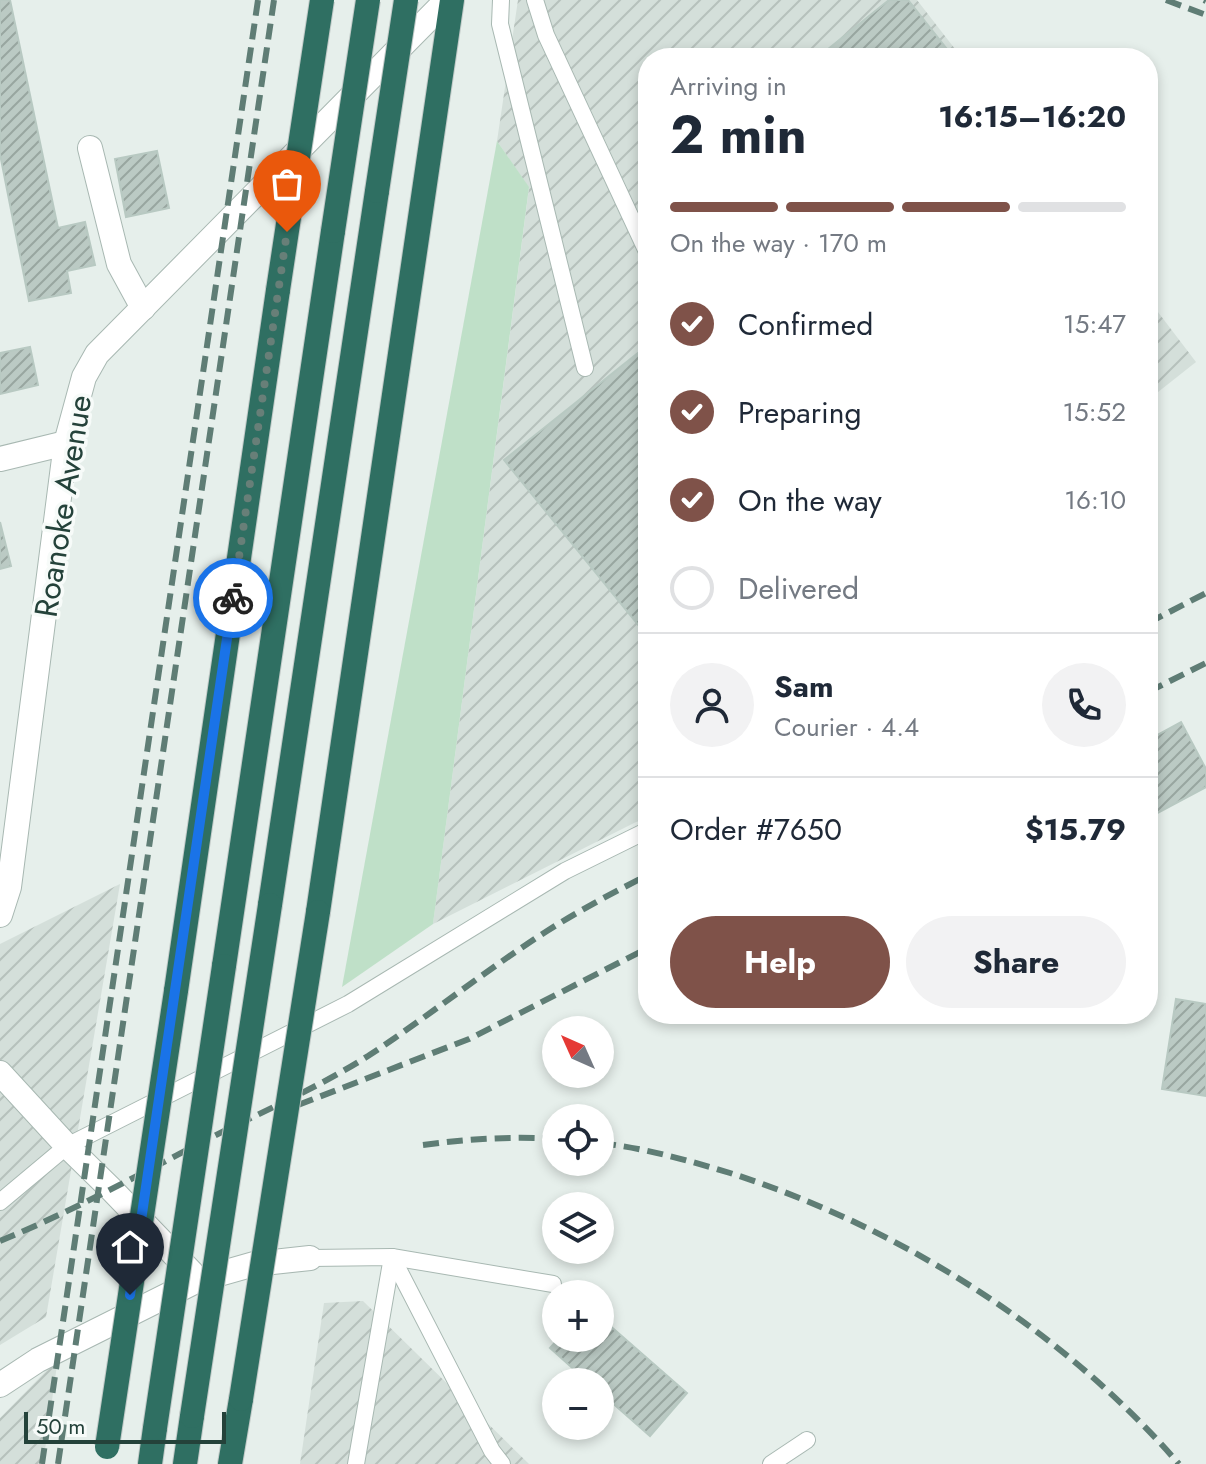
<!DOCTYPE html>
<meta charset="utf-8">
<style>
:root{--surface:#fff;--page:#f2f2f3;--text:#1f2937;--muted:#747a83;--line:#e0e1e3;--accent:#7f5249}
body{margin:0;font-family:Jost,sans-serif;background:var(--page);color:var(--text);height:100vh;display:flex;flex-direction:column;font-size:30px;white-space:nowrap}
*{box-sizing:border-box;margin:0}
p{font-size:26px;color:var(--muted)}
.icon{flex:none;width:44px;height:44px;fill:none;stroke:currentColor;stroke-width:2;stroke-linecap:round;stroke-linejoin:round}
.map{position:relative;flex:1;overflow:hidden}
.side{position:absolute;left:638px;top:48px;width:520px;height:976px;display:flex;flex-direction:column;background:var(--surface);border-radius:32px;box-shadow:0 4px 12px #0003}
.side>*{flex:none}
.needle{width:52px;rotate:315deg}
.controls{position:absolute;left:542px;top:1016px;display:grid;gap:16px}
.controls a{display:grid;place-items:center;width:72px;height:72px;border-radius:50%;background:var(--surface);box-shadow:0 4px 12px #0003;font-size:40px}
.scale{position:absolute;left:24px;bottom:20px;width:202px;box-sizing:border-box;padding-left:8px;border:4px solid #24423a;border-top:0;font-size:22px;line-height:28px;white-space:nowrap;color:#24423a;-webkit-text-stroke:6px #f7fbf9;paint-order:stroke}
.pin{position:absolute;display:grid;place-items:center;width:68px;height:68px;color:#fff;margin:-82px -34px;border-radius:50% 50% 50% 0;rotate:-45deg;box-shadow:0 0 8px #0007}
.pin .icon{rotate:45deg}
.courier{position:absolute;display:grid;place-items:center;width:80px;height:80px;margin:-40px;border:6px solid #1a73e8;border-radius:50%;background:#fff;color:#222;box-shadow:0 2px 10px #0007}
.head em{font-style:normal;font-weight:700}
.head div{display:flex;flex-direction:column-reverse}
.head{display:flex;align-items:center;justify-content:space-between;height:136px;padding:0 32px}
h1{font-size:52px;font-weight:700;line-height:60px}
.bar{display:grid;grid-template-columns:repeat(4,1fr);gap:12px 8px;align-content:center;height:96px;padding:0 32px}
.bar i{height:10px;border-radius:6px;background:var(--line)}
.bar .on{background:var(--accent)}
.bar p{grid-column:span 4}
.line{display:flex;align-items:center;gap:20px;padding:0 32px;border-top:2px solid var(--line)}
.line div{flex:1}
.round{display:grid;place-items:center;flex:none;width:84px;height:84px;border-radius:42px;background:var(--page)}
ol{padding:0 32px;list-style:none}
li{display:flex;align-items:center;gap:24px;height:88px}
li p{margin-inline-start:auto}
li .icon{padding:8px;border-radius:50%;background:var(--accent);color:#fff;stroke-width:4}
li:last-child{color:var(--muted)}
li i{width:44px;height:44px;border:4px solid var(--line);border-radius:50%}
.cta{display:flex;gap:16px;margin-top:auto;padding:16px 32px}
.cta a{flex:1;height:92px;border-radius:48px;background:var(--accent);color:#fff;font-size:32px;font-weight:700;line-height:92px;text-align:center}
.cta a+a{background:var(--page);color:var(--text)}
.map>svg:first-child{display:block}
</style>
<div class="map">
<svg width="1206" height="1464" viewBox="0 0 1206 1464">
<defs>
<pattern id="industrial-furrows" width="10" height="10" patternUnits="userSpaceOnUse" patternTransform="scale(2)"><rect width="10" height="10" fill="#d4dfda"/><path d="M-1 1l2-2M0 10L10 0M9 11l2-2" fill="none" stroke="#b6c1bc"/></pattern>
<pattern id="building-hatch" width="6" height="6" patternUnits="userSpaceOnUse" patternTransform="scale(2)"><rect width="6" height="6" fill="#bbcac4"/><path d="M-1 1l2-2M0 6l6-6M5 7l2-2" fill="none" stroke="#98a6a0"/></pattern>
</defs>
<rect width="100%" height="100%" fill="#e6efeb"/>
<!-- industrial -->
<g fill="url(#industrial-furrows)">
<polygon points="518,0 917,0 962,58 648,58 648,816 433,924 529,188 497,141"/>
<polygon points="1148,299 1196,362 1148,400"/>
<polygon points="120,884 46,1317 0,1345 0,944"/>
<polygon points="363,1301 529,1464 300,1464 324,1303"/>
<polygon points="57,1365 43,1464 0,1464 0,1418 50,1367"/>
</g>
<!-- grass -->
<polygon fill="#bfe0c8" points="497,141 529,187 433,924 342,987"/>
<!-- building -->
<g fill="url(#building-hatch)" stroke="#b8c9c2" stroke-width="2">
<polygon points="0,0 10,0 58,228 85,222 95,265 67,271 71,293 29,301 0,154"/>
<polygon points="889,0 908,0 954,58 817,58"/>
<polygon points="157,151 169,208 126,217 115,159"/>
<polygon points="30,347 38,385 0,394 0,353"/>
<polygon points="638,353 648,365 648,637 504,460"/>
<polygon points="0,522 11,566 0,569"/>
<polygon points="1181,722 1206,769 1206,787 1148,818 1148,740"/>
<polygon points="1176,999 1206,1004 1206,1096 1162,1089"/>
<polygon points="600,1317 687,1393 650,1436 600,1392 600,1382 588,1382 550,1348 559,1338 600,1338"/>
</g>
<g fill="none" stroke-linecap="round" stroke-linejoin="round">
<!-- service casing -->
<g stroke="#a8b8b2" stroke-width="18">
<g id="service">
<polyline points="501,0 500,24 585,368"/>
<polyline points="535,0 546,35 648,254"/>
<polyline points="0,1202 67,1146 348,1004 565,871 648,830"/>
<polyline points="392,1257 492,1451 502,1464"/>
<polyline points="310,1258 392,1257 553,1284"/>
<polyline points="356,1464 392,1257"/>
<polyline points="771,1464 807,1440"/>
</g>
</g>
<!-- minor casing -->
<g stroke="#a8b8b2" stroke-width="26">
<g id="minor">
<polyline points="90,148 119,264 143,308"/>
<polyline points="0,459 66,443"/>
<polyline points="0,915 9,887 66,443 84,377 97,354 447,0"/>
<polyline points="0,1073 67,1146 111,1189 192,1273"/>
<polyline points="0,1385 38,1360 198,1280 254,1264 310,1258"/>
</g>
</g>
<!-- motorway casing -->
<g stroke="#c2cac8" stroke-width="26">
<g id="motorway">
<polyline points="270,905 377,191"/>
<polyline points="318,912 452,0"/>
<polyline points="224,966 333,231"/>
<polyline points="176,991 278,290"/>
<polyline points="150,1464 155,1428"/>
<polyline points="185,1464 192,1416"/>
<polyline points="230,1464 241,1399"/>
</g>
</g>
<!-- service -->
<use href="#service" stroke="#fff" stroke-width="16"/>
<!-- minor -->
<use href="#minor" stroke="#fff" stroke-width="24"/>
<!-- motorway -->
<use href="#motorway" stroke="#2f6f62" stroke-width="24"/>
<!-- rail -->
<g stroke="#5f7d75" stroke-width="6" stroke-dasharray="16 8" stroke-linecap="butt">
<polyline points="1166,0 1206,15"/>
<polyline points="1204,0 1206,1"/>
<polyline points="1148,623 1206,593"/>
<polyline points="1148,692 1206,663"/>
<polyline points="298,1105 469,1039 648,948"/>
<path d="M600,1143C644,1148 687,1160 730,1173C899,1227 1062,1329 1179,1464"/>
<path d="M423,1145C468,1139 511,1136 556,1139"/>
<path d="M0,1241C73,1211 142,1173 212,1137C264,1111 319,1087 368,1056C429,1016 486,970 547,931C580,910 614,892 648,875"/>
<polyline points="42,1464 258,0"/>
<polyline points="58,1464 274,0"/>
</g>
<!-- motorway-bridge casing -->
<g stroke="#c2cac8" stroke-width="26" stroke-linecap="butt">
<g id="motorway-bridge">
<polyline points="377,191 406,0"/>
<polyline points="333,231 368,0"/>
<polyline points="278,290 322,0"/>
<polyline points="241,1399 318,912"/>
<polyline points="192,1416 270,905"/>
<polyline points="155,1428 224,966"/>
<polyline points="107,1447 176,991"/>
</g>
</g>
<!-- motorway-bridge -->
<use href="#motorway-bridge" stroke="#2f6f62" stroke-width="24"/>
</g>
<g fill="none" stroke-linecap="round" stroke-linejoin="round">
<!-- done -->
<polyline stroke="#687f78" stroke-width="8" stroke-dasharray="0 14.4" points="233,598 287,232"/>
<!-- route -->
<polyline stroke="#1a73e8" stroke-width="10" points="130,1295 233,598"/>
</g>
<g text-anchor="middle" stroke-width="7" stroke-linejoin="round" paint-order="stroke">
<!-- street labels -->
<g font-size="32" fill="#24423a" stroke="#f7fbf9">
<text transform="translate(63 506) rotate(-81)" y="11">Roanoke Avenue</text>
</g>
</g>
</svg>
<div class="controls">
<a><svg class="needle" viewBox="-14 -14 28 28"><path d="M0-13l5 13h-10z" fill="#e53935"/><path d="M0 13l5-13h-10z" fill="#747a83"/></svg></a>
<a><svg class="icon" aria-label="locate" viewBox="0 0 24 24"><circle cx="12" cy="12" r="6"/><path d="M12 2v4M12 18v4M2 12h4M18 12h4"/></svg></a>
<a><svg class="icon" aria-label="layers" viewBox="0 0 24 24"><path d="M12 4l9 5-9 5-9-5zM3 14l9 5 9-5"/></svg></a>
<a>+</a>
<a>−</a>
</div>
<div class="scale">50 m</div>
<div class="pin" style="left:287px;top:232px;background:#ea580c"><svg class="icon" aria-label="bag" viewBox="0 0 24 24"><path d="M5 8h14l-1 12H6zM9 8a3 3 0 0 1 6 0"/></svg></div>
<div class="pin" style="left:130px;top:1295px;background:#1f2937"><svg class="icon" aria-label="home" viewBox="0 0 24 24"><path d="M3 11l9-7 9 7M6 9v11h12V9"/></svg></div>
<div class="courier" style="left:233px;top:598px"><svg class="icon" aria-label="bike" viewBox="0 0 24 24"><circle cx="6" cy="16" r="4"/><circle cx="18" cy="16" r="4"/><path d="M6 16l4-8h5l3 8M10 8l3 8H6M13 5h3"/></svg></div>
<section class="side">
<div class="head"><div><h1>2 min</h1><p>Arriving in</p></div><em>16:15–16:20</em></div>
<div class="bar"><i class="on"></i><i class="on"></i><i class="on"></i><i></i><p>On the way · 170 m</p></div>
<ol>
<li><svg class="icon" aria-label="check" viewBox="0 0 24 24"><path d="M5 12l5 5 9-10"/></svg>Confirmed<p>15:47</p></li>
<li><svg class="icon" aria-label="check" viewBox="0 0 24 24"><path d="M5 12l5 5 9-10"/></svg>Preparing<p>15:52</p></li>
<li><svg class="icon" aria-label="check" viewBox="0 0 24 24"><path d="M5 12l5 5 9-10"/></svg>On the way<p>16:10</p></li>
<li><i></i>Delivered</li>
</ol>
<div class="line" style="height:144px"><a class="round"><svg class="icon" aria-label="person" viewBox="0 0 24 24"><circle cx="12" cy="8" r="4"/><path d="M4 21q1-7 8-7t8 7"/></svg></a><div><b>Sam</b><p>Courier · 4.4</p></div><a class="round"><svg class="icon" aria-label="phone" viewBox="0 0 24 24"><path d="M5 4h4l2 5-3 2q2 4 5 5l2-3 5 2v4C11 20 4 13 5 4z"/></svg></a></div>
<div class="line" style="height:104px"><div>Order #7650</div><b>$15.79</b></div>
<div class="cta"><a>Help</a><a>Share</a></div>
</section>
</div>
